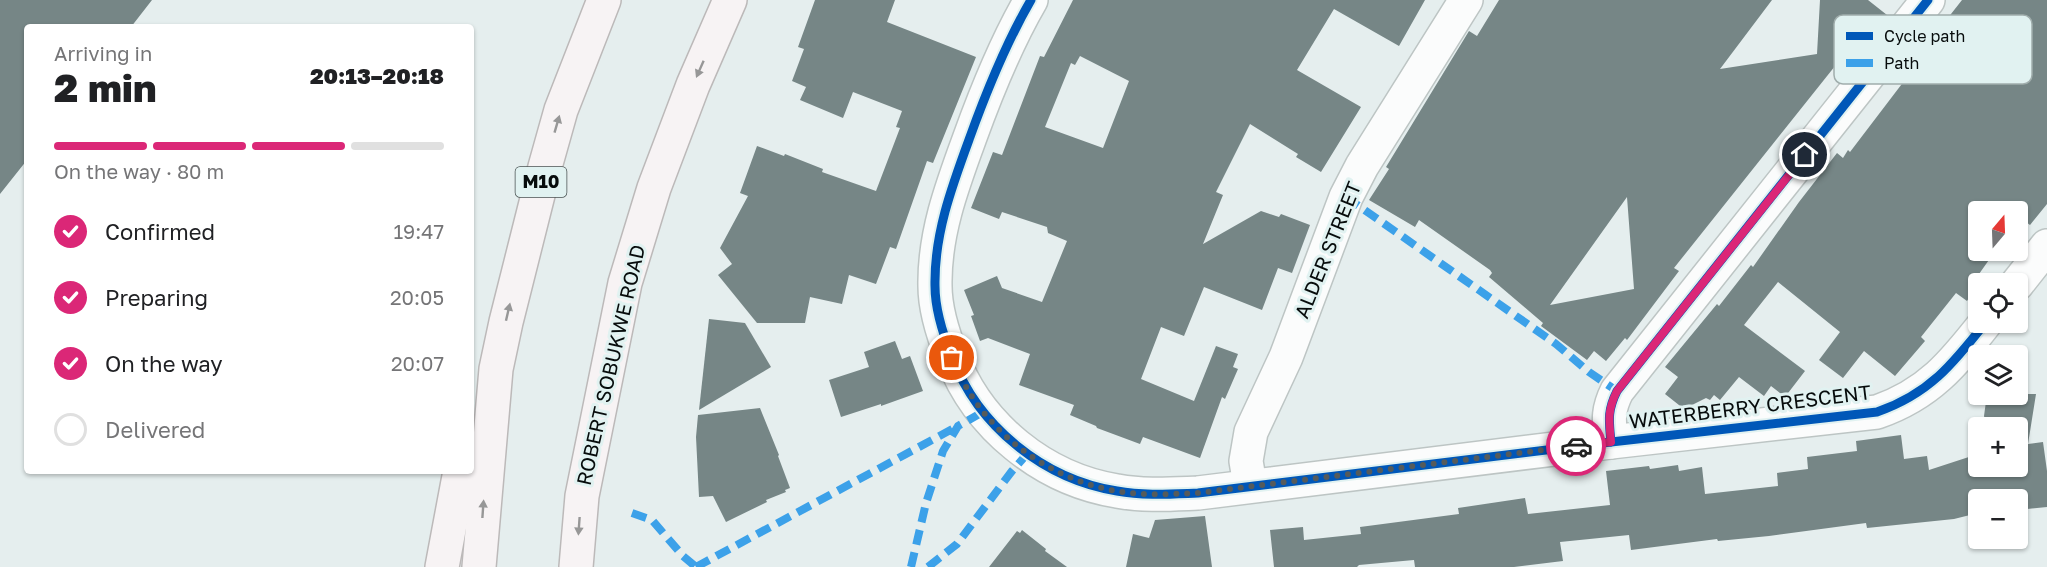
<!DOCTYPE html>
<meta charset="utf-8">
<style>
:root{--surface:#fff;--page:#f6f6f6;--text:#202124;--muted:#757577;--line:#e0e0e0;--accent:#db2777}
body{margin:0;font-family:"Golos Text",sans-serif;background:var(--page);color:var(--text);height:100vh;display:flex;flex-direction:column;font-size:22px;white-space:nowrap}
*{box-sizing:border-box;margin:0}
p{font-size:20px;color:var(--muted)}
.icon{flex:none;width:33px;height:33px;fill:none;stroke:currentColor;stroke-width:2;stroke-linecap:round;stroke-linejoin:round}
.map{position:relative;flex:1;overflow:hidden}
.sheet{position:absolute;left:24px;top:24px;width:450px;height:450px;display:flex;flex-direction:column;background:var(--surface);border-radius:6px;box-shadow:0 2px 4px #0004}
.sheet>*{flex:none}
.needle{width:39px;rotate:19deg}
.fabs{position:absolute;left:1968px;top:201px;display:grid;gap:12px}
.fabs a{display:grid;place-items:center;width:60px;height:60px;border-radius:6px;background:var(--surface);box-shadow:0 2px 4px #0004;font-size:30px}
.pin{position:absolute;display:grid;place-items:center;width:51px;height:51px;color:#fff;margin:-26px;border:3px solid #fff;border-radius:50%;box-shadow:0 2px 6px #0007}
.courier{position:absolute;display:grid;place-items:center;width:60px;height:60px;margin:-30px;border:4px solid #db2777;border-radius:50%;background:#fff;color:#222;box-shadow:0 2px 8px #0007}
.overview em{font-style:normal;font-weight:800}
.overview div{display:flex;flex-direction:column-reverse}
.overview{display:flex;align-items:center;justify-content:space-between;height:102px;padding:0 30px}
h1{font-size:39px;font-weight:800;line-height:45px}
.bar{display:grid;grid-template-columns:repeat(4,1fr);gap:9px 6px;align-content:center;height:72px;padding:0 30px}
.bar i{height:8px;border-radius:4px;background:var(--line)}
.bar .on{background:var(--accent)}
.bar p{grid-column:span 4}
ol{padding:0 30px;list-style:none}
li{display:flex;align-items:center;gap:18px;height:66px}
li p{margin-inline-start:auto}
li .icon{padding:6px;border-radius:50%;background:var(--accent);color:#fff;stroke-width:4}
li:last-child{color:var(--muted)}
li i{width:33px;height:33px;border:3px solid var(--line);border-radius:50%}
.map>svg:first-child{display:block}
</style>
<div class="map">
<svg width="2047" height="567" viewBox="0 0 2047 567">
<rect width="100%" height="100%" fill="#e5eeee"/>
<!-- building -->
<g fill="#768686" fill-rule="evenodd">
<polygon points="0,0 152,0 131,27 27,27 27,160 0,194"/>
<polygon points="815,0 895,0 887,22 976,57 933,163 927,161 896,249 890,247 876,284 849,275 842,304 810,297 805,323 757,323 718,275 732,264 720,248 748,196 740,193 757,146 784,156 785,154 823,169 822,172 876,191 900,128 896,127 902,111 853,92 843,118 800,100 806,87 792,81 804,49 798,47"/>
<path d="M1073,0H1425L1399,46L1334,9L1297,70L1361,107L1321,172L1296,157L1298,154L1250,124L1216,192L1223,195L1203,244L1261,211L1279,217L1281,214L1310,225L1292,273L1278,268L1262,310L1204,287L1184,336L1161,327L1141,379L1194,401L1216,346L1238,354L1233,367L1238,369L1225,399L1222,397L1200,458L1143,437L1140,444L1097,428L1096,426L1070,415L1074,405L1019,385L1030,354L988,338L980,341L971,316L974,315L964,290L997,276L1002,288L1042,302L1067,241L1048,233L1047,227L1002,212L999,219L971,208L993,152L1002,155L1040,56L1044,57ZM1080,56L1129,81L1103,148L1045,127L1071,63L1075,65Z"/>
<path d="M1499,0H1772L1720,69L1817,54L1820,0H1868L1887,15L1866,41L1859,36L1674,268L1679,271L1627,340L1625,338L1606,361L1594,351L1587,360L1541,326L1543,323L1489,277L1492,273L1490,270L1419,220L1415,227L1369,200L1389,169L1386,167L1469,31L1477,36ZM1627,197L1634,289L1550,305Z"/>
<polygon points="1962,0 2047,0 2047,204 2030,225 2022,219 2018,225 2018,212 1978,212 1978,250 1996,250 1979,274 1985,278 1978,284 1967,301 1956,293 1921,337 1925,341 1895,376 1864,351 1843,378 1819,360 1840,332 1778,282 1744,325 1805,371 1785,397 1771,386 1764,396 1739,377 1720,400 1714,395 1710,400 1706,398 1684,409 1665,394 1678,377 1665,367 1717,304 1719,306 1751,265 1753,267 1799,202 1837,153 1843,158 1848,150 1850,152 1914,68 1908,63 1937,26 1940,28"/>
<polygon points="709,319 745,323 771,367 699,410"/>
<polygon points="895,341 902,359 910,356 923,391 881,406 881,404 841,417 829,380 869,367 864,352"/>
<polygon points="1987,394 2036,394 2028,444 2043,442 2047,471 2047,507 2018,510 2018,500 1978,500 1978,513 1954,519 1867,528 1866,523 1769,536 1718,541 1717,539 1631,550 1629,535 1560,542 1563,561 1514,567 1415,567 1414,560 1359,565 1357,567 1274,567 1270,530 1303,527 1304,540 1361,534 1360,527 1459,514 1458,508 1525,498 1528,514 1610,505 1606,471 1649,466 1650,469 1678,465 1679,471 1702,467 1705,494 1778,486 1777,473 1808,469 1807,457 1857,451 1856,441 1901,435 1904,459 1927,456 1929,470 1978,454 1978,466 2018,466 2018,428 1987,428 1984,416"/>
<polygon points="760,408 779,455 778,456 790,488 785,490 786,492 766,500 767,502 726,522 713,496 699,497 696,437 698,415"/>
<polygon points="1205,516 1212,567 1126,567 1133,534 1149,538 1155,520"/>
<polygon points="1022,530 1046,549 1045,551 1067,567 989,567 1017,531 1020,533"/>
</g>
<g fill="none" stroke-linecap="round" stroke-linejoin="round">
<!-- minor casing -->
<g stroke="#bdc5c4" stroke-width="36">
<g id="minor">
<path d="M1031,0C1006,43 987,90 970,137C952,186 934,234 935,286C935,308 944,337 952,357C978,426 1043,479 1117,491C1144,496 1171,494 1198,493L1611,442L1877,412C1929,394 1953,364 1986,322"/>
<polyline points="2017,284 2047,246"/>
<path d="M1611,442C1609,421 1607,411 1617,391L1928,0"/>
<polyline points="1250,485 1246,461 1251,432 1286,357 1346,197 1362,166 1466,0"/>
</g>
</g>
<!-- primary casing -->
<g stroke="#bcb9b9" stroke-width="36">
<g id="primary">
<polyline points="442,567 460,471"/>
<polyline points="479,567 496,369 506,322 545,167 561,110 604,0"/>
<polyline points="576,567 582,496 625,283 654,188 693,85 730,0"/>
</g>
</g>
<!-- minor -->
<use href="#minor" stroke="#fbfcfc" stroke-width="33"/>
<!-- primary -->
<use href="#primary" stroke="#f7f3f4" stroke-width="33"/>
<!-- quiet -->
<g stroke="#3ca1e9" stroke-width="8" stroke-dasharray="15 8" stroke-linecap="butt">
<polyline points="1346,197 1556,344 1589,372 1617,391"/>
<polyline points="632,513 652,520 683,556 696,567"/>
<polyline points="696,567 958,426"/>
<polyline points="911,567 926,503 943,451 958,426 983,412"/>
<polyline points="928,567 957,544 1012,471 1027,454"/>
</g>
<!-- cycleway casing -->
<g stroke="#e1f2f1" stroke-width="13">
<g id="cycleway">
<path d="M1031,0C1006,43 987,90 970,137C952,186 934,234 935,286C935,308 944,337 952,357C978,426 1043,479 1117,491C1144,496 1171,494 1198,493L1611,442L1877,412C1929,394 1953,364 1986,322"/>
<path d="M1611,442C1609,421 1607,411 1617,391L1928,0"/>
</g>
</g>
<!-- cycleway -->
<use href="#cycleway" stroke="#0057b8" stroke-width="9"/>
</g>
<!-- one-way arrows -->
<defs><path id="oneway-solid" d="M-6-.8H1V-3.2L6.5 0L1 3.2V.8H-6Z" transform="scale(1.5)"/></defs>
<g fill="#979797">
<use href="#oneway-solid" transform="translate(700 69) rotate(114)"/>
<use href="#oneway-solid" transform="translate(557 124) rotate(-74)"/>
<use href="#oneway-solid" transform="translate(508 312) rotate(-77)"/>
<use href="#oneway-solid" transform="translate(483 509) rotate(-86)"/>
<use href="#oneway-solid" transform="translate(579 526) rotate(94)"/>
</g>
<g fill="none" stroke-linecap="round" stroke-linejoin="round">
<!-- done -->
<path stroke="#555b5b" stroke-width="6" stroke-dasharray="0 10.8" d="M952,358C979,427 1043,478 1116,491C1143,496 1171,494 1198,493L1576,446"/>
<!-- route -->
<path stroke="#db2777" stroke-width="8" d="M1576,446L1611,442C1609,421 1607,411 1617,391L1805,155"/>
</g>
<g text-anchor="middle" stroke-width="6" stroke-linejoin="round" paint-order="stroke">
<!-- shield labels -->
<rect fill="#e1f2f1" stroke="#485151" stroke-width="1.5" x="515.5" y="167" width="51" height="30" rx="4.5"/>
<g font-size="18" font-weight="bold" fill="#070c0c">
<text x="541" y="188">M10</text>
</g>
<!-- street labels -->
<g font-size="20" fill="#070c0c" stroke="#e1f2f1">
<text transform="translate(1328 250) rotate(-68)" y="7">ALDER STREET</text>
<text transform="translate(611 365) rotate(-77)" y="7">ROBERT SOBUKWE ROAD</text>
<text transform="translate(1750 407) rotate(-7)" y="7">WATERBERRY CRESCENT</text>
</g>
</g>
<!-- legend -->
<rect x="1834" y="15" width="198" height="69" rx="9" fill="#e1f2f1" stroke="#a0adac" stroke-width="1.5"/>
<rect x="1846" y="32" width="27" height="8" fill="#0057b8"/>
<rect x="1846" y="59" width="27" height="8" fill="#3ca1e9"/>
<g font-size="16" fill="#070c0c">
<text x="1884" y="42">Cycle path</text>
<text x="1884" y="69">Path</text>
</g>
</svg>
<div class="fabs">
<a><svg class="needle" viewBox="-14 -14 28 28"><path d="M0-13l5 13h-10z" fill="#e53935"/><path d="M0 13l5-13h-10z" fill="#757577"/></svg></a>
<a><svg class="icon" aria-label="locate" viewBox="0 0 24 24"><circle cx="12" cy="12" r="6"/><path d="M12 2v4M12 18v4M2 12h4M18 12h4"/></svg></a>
<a><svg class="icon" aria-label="layers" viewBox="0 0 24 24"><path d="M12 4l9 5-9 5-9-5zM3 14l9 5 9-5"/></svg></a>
<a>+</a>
<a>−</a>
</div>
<div class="pin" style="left:952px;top:358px;background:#ea580c"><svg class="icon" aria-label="bag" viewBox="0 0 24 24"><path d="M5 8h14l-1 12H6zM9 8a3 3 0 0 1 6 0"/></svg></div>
<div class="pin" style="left:1805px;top:155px;background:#1f2937"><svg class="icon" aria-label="home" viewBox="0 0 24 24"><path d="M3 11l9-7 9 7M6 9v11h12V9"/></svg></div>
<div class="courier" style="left:1576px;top:446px"><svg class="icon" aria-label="car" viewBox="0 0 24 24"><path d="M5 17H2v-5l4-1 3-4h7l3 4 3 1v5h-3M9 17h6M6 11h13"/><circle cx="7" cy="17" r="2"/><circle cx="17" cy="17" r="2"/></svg></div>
<section class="sheet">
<div class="overview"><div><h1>2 min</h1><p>Arriving in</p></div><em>20:13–20:18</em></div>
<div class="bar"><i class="on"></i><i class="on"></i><i class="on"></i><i></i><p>On the way · 80 m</p></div>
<ol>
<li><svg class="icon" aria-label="check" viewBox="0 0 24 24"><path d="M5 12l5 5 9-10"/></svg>Confirmed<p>19:47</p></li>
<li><svg class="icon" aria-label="check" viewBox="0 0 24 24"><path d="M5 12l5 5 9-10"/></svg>Preparing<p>20:05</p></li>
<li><svg class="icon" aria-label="check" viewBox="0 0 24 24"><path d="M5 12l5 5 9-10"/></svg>On the way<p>20:07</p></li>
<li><i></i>Delivered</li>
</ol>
</section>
</div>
